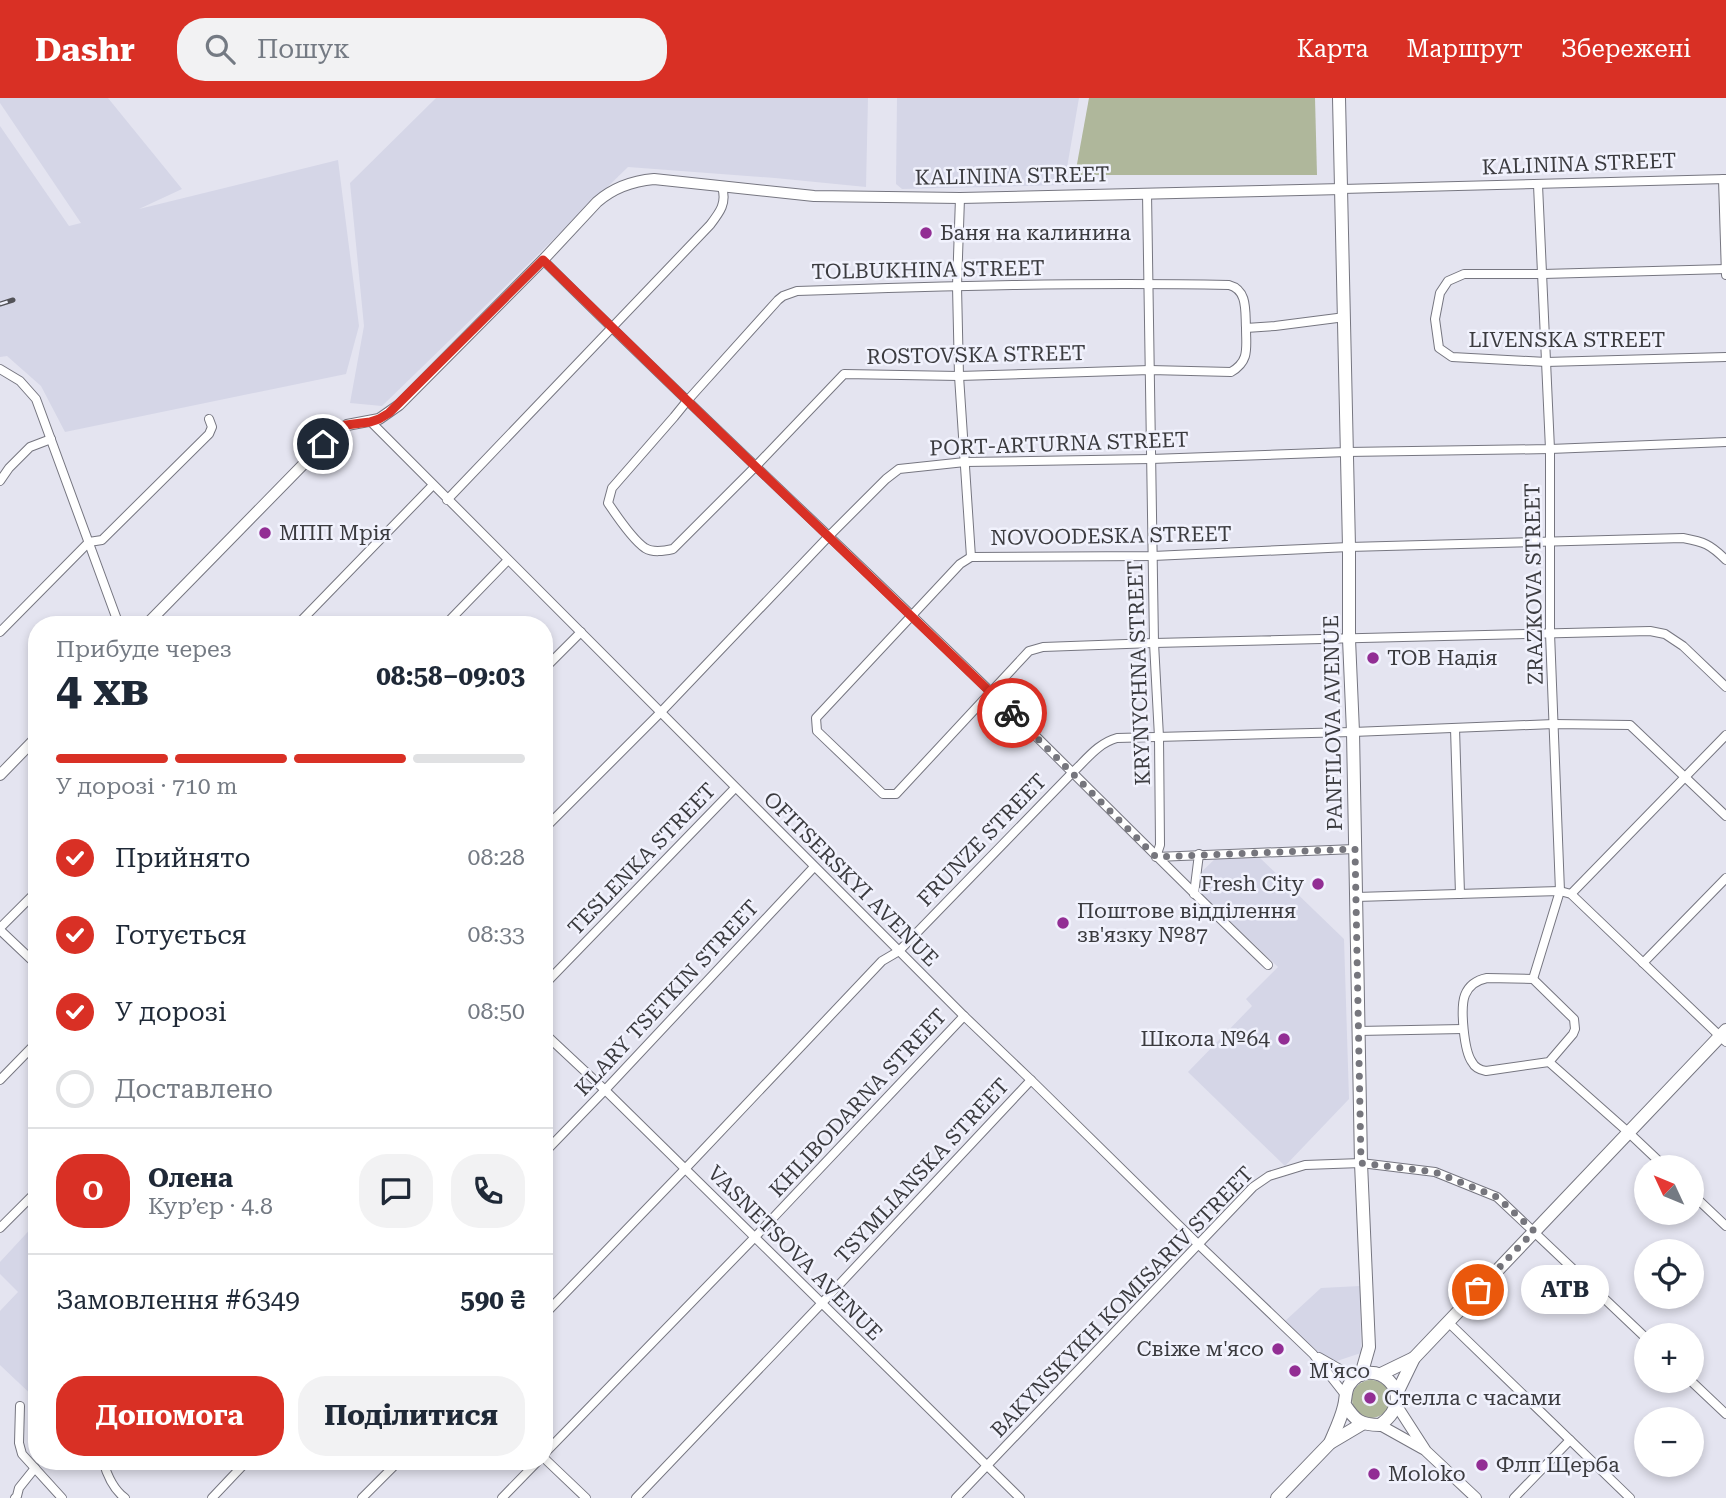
<!DOCTYPE html>
<html lang="uk">
<meta charset="utf-8">
<style>
:root{--surface:#fff;--page:#f2f2f3;--text:#1f2937;--muted:#747a83;--line:#e0e1e3;--accent:#d93025}
body{margin:0;font-family:"Roboto Serif",serif;background:var(--page);color:var(--text);height:100vh;display:flex;flex-direction:column;font-size:26px;white-space:nowrap}
*{box-sizing:border-box;margin:0}
p{font-size:23px;color:var(--muted)}
.icon{flex:none;width:38px;height:38px;fill:none;stroke:currentColor;stroke-width:2;stroke-linecap:round;stroke-linejoin:round}
.map{position:relative;flex:1;overflow:hidden}
.panel{position:absolute;left:28px;top:518px;width:525px;height:854px;display:flex;flex-direction:column;background:var(--surface);border-radius:28px;box-shadow:0 4px 10px #0003}
.panel>*{flex:none}
.needle{width:46px;rotate:314deg}
.tools{position:absolute;left:1634px;top:1057px;display:grid;gap:14px}
.tools a{display:grid;place-items:center;width:70px;height:70px;border-radius:50%;background:var(--surface);box-shadow:0 4px 10px #0003;font-size:35px}
.pin{position:absolute;display:grid;place-items:center;width:60px;height:60px;color:#fff;margin:-30px;border:4px solid #fff;border-radius:50%;box-shadow:0 2px 7px #0007}
.courier{position:absolute;display:grid;place-items:center;width:70px;height:70px;margin:-35px;border:5px solid #d93025;border-radius:50%;background:#fff;color:#222;box-shadow:0 2px 9px #0007}
.bubble{position:absolute;height:49px;border-radius:24px;background:var(--surface);box-shadow:0 4px 10px #0003;font-size:23px;font-weight:700;line-height:49px;text-align:center}
.headline em{font-style:normal;font-weight:700}
.headline div{display:flex;flex-direction:column-reverse}
.headline{display:flex;align-items:center;justify-content:space-between;height:119px;padding:0 28px}
h1{font-size:46px;font-weight:700;line-height:52px}
.bar{display:grid;grid-template-columns:repeat(4,1fr);gap:10px 7px;align-content:center;height:84px;padding:0 28px}
.bar i{height:9px;border-radius:5px;background:var(--line)}
.bar .active{background:var(--accent)}
.bar p{grid-column:span 4}
.line{display:flex;align-items:center;gap:18px;padding:0 28px;border-top:2px solid var(--line)}
.line div{flex:1}
.round{display:grid;place-items:center;flex:none;width:74px;height:74px;border-radius:28px;background:var(--page)}
ol{padding:0 28px;list-style:none}
li{display:flex;align-items:center;gap:21px;height:77px}
li p{margin-inline-start:auto}
li .icon{padding:7px;border-radius:50%;background:var(--accent);color:#fff;stroke-width:4}
li:last-child{color:var(--muted)}
li i{width:38px;height:38px;border:4px solid var(--line);border-radius:50%}
.cta{display:flex;gap:14px;margin-top:auto;padding:14px 28px}
.cta a{flex:1;height:80px;border-radius:28px;background:var(--accent);color:#fff;font-size:28px;font-weight:700;line-height:80px;text-align:center}
.cta a+a{background:var(--page);color:var(--text)}
header{display:flex;align-items:center;gap:42px;box-sizing:border-box;height:98px;padding:0 35px;background:var(--accent);color:#fff}
header strong{font-size:33px}
nav{display:flex;gap:38px;margin-inline-start:auto;font-size:24px}
.search{width:490px;height:63px;background:var(--page);display:flex;align-items:center;gap:18px;box-sizing:border-box;padding:0 24px;border-radius:28px;color:var(--muted);font-size:26px}
.map>svg:first-child{display:block}
</style>
<header>
<strong>Dashr</strong>
<div class="search"><svg class="icon" aria-label="search" viewBox="0 0 24 24"><circle cx="10" cy="10" r="6"/><path d="M15 15l6 6"/></svg>Пошук</div>
<nav><a>Карта</a><a>Маршрут</a><a>Збережені</a></nav>
</header>
<div class="map">
<svg width="1726" height="1400" viewBox="0 0 1726 1400">
<rect width="100%" height="100%" fill="#e4e4f0"/>
<!-- built -->
<g fill="#d5d6e7">
<polygon points="0,0 108,0 182,91 139,111 338,62 359,228 346,276 65,334 41,288 7,258 0,259 0,28 69,128 81,125 0,5"/>
<polygon points="436,0 868,0 866,89 775,80 628,69 382,308 350,305 364,228 350,85"/>
<polygon points="897,0 1079,0 1064,87 902,91 896,86"/>
<polygon points="1218,758 1258,758 1344,841 1349,1001 1285,1068 1188,974 1252,908 1246,901 1278,869 1190,785"/>
<polygon points="37,1124 37,1302 0,1267 0,1213 18,1194 0,1176 0,1164"/>
<polygon points="1360,1188 1361,1255 1334,1264 1321,1256 1284,1224 1321,1190"/>
</g>
<!-- green -->
<g fill="#afb79b">
<polygon points="1089,0 1315,0 1317,77 1075,77"/>
<circle cx="1371" cy="1301" r="19"/>
</g>
<g fill="none" stroke-linecap="round" stroke-linejoin="round">
<!-- minor casing -->
<g stroke="#767680" stroke-width="10">
<g id="minor">
<polyline points="1723,81 1726,177"/>
<polyline points="1342,91 1726,81"/>
<polyline points="1147,95 1154,545 1159,639 1160,747 1156,759 1355,751"/>
<polyline points="960,100 957,188 959,278 971,459"/>
<path d="M543,162C691,309 844,451 993,596C1085,686 1175,778 1268,867"/>
<polyline points="1726,171 1543,176 1464,176 1448,183 1440,195 1435,221 1439,250 1452,259 1546,264 1726,259"/>
<path d="M1246,230C1246,250 1250,263 1231,274L1150,272L959,278L844,276L755,369L673,451C664,453 653,455 645,450C633,442 616,417 608,405L612,390L674,319L687,303L778,202L783,198L797,193C941,188 1085,184 1229,187C1248,192 1245,213 1246,230L1275,228L1345,219"/>
<polyline points="0,271 20,283 36,301 119,527"/>
<polyline points="371,324 964,918 1031,982 1198,1146 1313,1256 1346,1298"/>
<polyline points="0,383 9,370 30,349 51,341"/>
<path d="M447,402L710,127C720,114 727,105 722,89"/>
<path d="M1726,462C1710,446 1704,444 1683,440L1349,449L1153,458L971,459L960,466L816,620L817,633L883,696H896L1029,553L1043,549L1154,545L1650,533L1665,536L1683,548L1726,589"/>
<polyline points="297,527 433,387"/>
<polyline points="445,527 508,462"/>
<polyline points="0,534 89,444 102,442 209,336 212,329 209,321"/>
<polyline points="544,571 581,534"/>
<polyline points="1455,630 1460,796"/>
<polyline points="544,731 661,614 828,439 886,381 899,371 965,364 1151,361 1347,354 1550,351 1726,344"/>
<polyline points="1194,796 1199,756"/>
<polyline points="1571,796 1726,637"/>
<polyline points="1356,799 1560,793 1571,796 1726,944"/>
<polyline points="0,830 37,793"/>
<polyline points="0,832 37,867"/>
<polyline points="1643,865 1726,780"/>
<path d="M1487,880L1533,881L1574,921L1575,931L1573,936L1549,964L1486,973C1480,972 1475,970 1472,964C1464,953 1460,910 1465,897C1469,887 1477,882 1487,880Z"/>
<polyline points="1533,881 1560,793 1550,535 1550,351 1538,87"/>
<polyline points="544,887 735,690"/>
<polyline points="1358,933 1463,931"/>
<polyline points="544,935 605,992 1020,1400"/>
<polyline points="1549,964 1628,1034 1665,1069"/>
<polyline points="0,982 37,944"/>
<polyline points="544,1055 605,992 814,769"/>
<polyline points="1692,1096 1726,1128"/>
<polyline points="0,1130 37,1093"/>
<path d="M544,1217L685,1071L882,863L899,853L1072,675C1086,662 1098,645 1117,640L1353,634L1554,626L1630,627L1726,718"/>
<polyline points="1448,1224 1630,1400"/>
<polyline points="1319,1259 1356,1280"/>
<polyline points="1691,1283 1726,1316"/>
<polyline points="20,1308 19,1345 22,1356 62,1400"/>
<polyline points="544,1356 755,1139 964,918"/>
<polyline points="544,1360 586,1400"/>
<path d="M103,1363C107,1377 114,1392 125,1400"/>
<polyline points="15,1400 17,1398 19,1390 35,1370"/>
<polyline points="212,1400 247,1363"/>
<polyline points="362,1400 399,1363"/>
<polyline points="502,1400 538,1363"/>
<polyline points="636,1400 821,1206 1031,982"/>
<polyline points="956,1400 1253,1089 1269,1078 1305,1067 1361,1065 1435,1074 1497,1099 1647,1241"/>
<polyline points="1514,1400 1570,1342"/>
</g>
</g>
<!-- tertiary casing -->
<g stroke="#767680" stroke-width="12">
<g id="tertiary">
<path d="M146,527L334,335L347,327L379,321L399,307L543,162L597,104C614,89 632,83 654,81L814,98L960,100L1342,91"/>
<polyline points="0,677 37,639"/>
<polyline points="1397,1308 1426,1353 1476,1400"/>
<polyline points="1380,1327 1423,1351"/>
</g>
</g>
<!-- secondary casing -->
<g stroke="#767680" stroke-width="14">
<g id="secondary">
<polyline points="1339,0 1349,449 1349,541 1353,634 1361,1065 1369,1249 1361,1277"/>
<polyline points="1381,1276 1414,1260"/>
<polyline points="1397,1295 1414,1260 1726,932"/>
<path d="M1330,1345C1335,1333 1341,1321 1344,1308C1346,1301 1345,1293 1349,1287C1370,1254 1424,1295 1380,1327C1360,1327 1355,1322 1345,1307"/>
<polyline points="1277,1400 1330,1345 1362,1326"/>
</g>
</g>
<!-- minor -->
<use href="#minor" stroke="#fff" stroke-width="8"/>
<!-- tertiary -->
<use href="#tertiary" stroke="#fff" stroke-width="10"/>
<!-- secondary -->
<use href="#secondary" stroke="#fff" stroke-width="12"/>
<!-- rail casing -->
<g stroke="#535358" stroke-width="5">
<polyline id="rail" points="0,206 13,202"/>
</g>
<!-- rail -->
<use href="#rail" stroke="#f1f2fd" stroke-width="2.5" stroke-dasharray="8" stroke-linecap="butt"/>
</g>
<g fill="none" stroke-linecap="round" stroke-linejoin="round">
<!-- done -->
<polyline stroke="#76767d" stroke-width="7" stroke-dasharray="0 12.6" points="1012,615 1156,759 1355,751 1361,1065 1435,1074 1497,1099 1534,1133 1478,1192"/>
<!-- route -->
<polyline stroke="#d93025" stroke-width="9" points="323,346 334,335 346,327 370,324 379,321 389,315 543,162 704,319 1012,615"/>
</g>
<!-- markers -->
<g fill="#922e94" stroke="#f1f2fd" stroke-width="2.5">
<circle cx="926" cy="135" r="7"/>
<circle cx="265" cy="435" r="7"/>
<circle cx="1373" cy="560" r="7"/>
<circle cx="1318" cy="786" r="7"/>
<circle cx="1063" cy="825" r="7"/>
<circle cx="1284" cy="941" r="7"/>
<circle cx="1278" cy="1251" r="7"/>
<circle cx="1295" cy="1273" r="7"/>
<circle cx="1370" cy="1300" r="7"/>
<circle cx="1482" cy="1367" r="7"/>
<circle cx="1374" cy="1376" r="7"/>
</g>
<g text-anchor="middle" stroke-width="5" stroke-linejoin="round" paint-order="stroke">
<!-- street labels -->
<g font-size="21" fill="#3b3b3f" stroke="#f1f2fd">
<text transform="translate(1579 66) rotate(-2)" y="7">KALININA STREET</text>
<text transform="translate(1012 78) rotate(-1)" y="7">KALININA STREET</text>
<text transform="translate(928 172) rotate(-1)" y="7">TOLBUKHINA STREET</text>
<text x="1567" y="249">LIVENSKA STREET</text>
<text transform="translate(976 257) rotate(-1)" y="7">ROSTOVSKA STREET</text>
<text transform="translate(1059 346) rotate(-2)" y="7">PORT-ARTURNA STREET</text>
<text transform="translate(1111 438) rotate(-1)" y="7">NOVOODESKA STREET</text>
<text transform="translate(1534 486) rotate(-91)" y="7">ZRAZKOVA STREET</text>
<text transform="translate(1139 575) rotate(-92)" y="7">KRYNYCHNA STREET</text>
<text transform="translate(1333 625) rotate(-91)" y="7">PANFILOVA AVENUE</text>
<text transform="translate(982 742) rotate(-46)" y="7">FRUNZE STREET</text>
<text transform="translate(642 761) rotate(-46)" y="7">TESLENKA STREET</text>
<text transform="translate(851 781) rotate(45)" y="7">OFITSERSKYI AVENUE</text>
<text transform="translate(667 900) rotate(-47)" y="7">KLARY TSETKIN STREET</text>
<text transform="translate(858 1005) rotate(-47)" y="7">KHLIBODARNA STREET</text>
<text transform="translate(922 1073) rotate(-47)" y="7">TSYMLIANSKA STREET</text>
<text transform="translate(795 1155) rotate(45)" y="7">VASNETSOVA AVENUE</text>
<text transform="translate(1122 1204) rotate(-46)" y="7">BAKYNSKYKH KOMISARIV STREET</text>
</g>
<!-- poi labels -->
<g font-size="21" fill="#3b3b3f" stroke="#f1f2fd" text-anchor="start">
<text x="940" y="142">Баня на калинина</text>
<text x="279" y="442">МПП Мрія</text>
<text x="1387" y="567">ТОВ Надія</text>
<text x="1304" y="793" text-anchor="end">Fresh City</text>
<text x="1077" y="820">Поштове відділення<tspan x="1077" dy="24">зв'язку №87</tspan></text>
<text x="1270" y="948" text-anchor="end">Школа №64</text>
<text x="1264" y="1258" text-anchor="end">Свіже м'ясо</text>
<text x="1309" y="1280">М'ясо</text>
<text x="1384" y="1307">Стелла с часами</text>
<text x="1496" y="1374">Флп Щерба</text>
<text x="1388" y="1383">Moloko</text>
</g>
</g>
</svg>
<div class="tools">
<a><svg class="needle" viewBox="-14 -14 28 28"><path d="M0-13l5 13h-10z" fill="#e53935"/><path d="M0 13l5-13h-10z" fill="#747a83"/></svg></a>
<a><svg class="icon" aria-label="locate" viewBox="0 0 24 24"><circle cx="12" cy="12" r="6"/><path d="M12 2v4M12 18v4M2 12h4M18 12h4"/></svg></a>
<a>+</a>
<a>−</a>
</div>
<div class="pin" style="left:1478px;top:1192px;background:#ea580c"><svg class="icon" aria-label="bag" viewBox="0 0 24 24"><path d="M5 8h14l-1 12H6zM9 8a3 3 0 0 1 6 0"/></svg></div>
<div class="pin" style="left:323px;top:346px;background:#1f2937"><svg class="icon" aria-label="home" viewBox="0 0 24 24"><path d="M3 11l9-7 9 7M6 9v11h12V9"/></svg></div>
<div class="courier" style="left:1012px;top:615px"><svg class="icon" aria-label="bike" viewBox="0 0 24 24"><circle cx="6" cy="16" r="4"/><circle cx="18" cy="16" r="4"/><path d="M6 16l4-8h5l3 8M10 8l3 8H6M13 5h3"/></svg></div>
<div class="bubble" style="left:1521px;top:1167px;width:88px">ATB</div>
<section class="panel">
<div class="headline"><div><h1>4 хв</h1><p>Прибуде через</p></div><em>08:58–09:03</em></div>
<div class="bar"><i class="active"></i><i class="active"></i><i class="active"></i><i></i><p>У дорозі · 710 m</p></div>
<ol>
<li><svg class="icon" aria-label="check" viewBox="0 0 24 24"><path d="M5 12l5 5 9-10"/></svg>Прийнято<p>08:28</p></li>
<li><svg class="icon" aria-label="check" viewBox="0 0 24 24"><path d="M5 12l5 5 9-10"/></svg>Готується<p>08:33</p></li>
<li><svg class="icon" aria-label="check" viewBox="0 0 24 24"><path d="M5 12l5 5 9-10"/></svg>У дорозі<p>08:50</p></li>
<li><i></i>Доставлено</li>
</ol>
<div class="line" style="height:126px"><b class="round" style="background:var(--accent);color:#fff">О</b><div><b>Олена</b><p>Кур’єр · 4.8</p></div><a class="round"><svg class="icon" aria-label="chat" viewBox="0 0 24 24"><path d="M4 5h16v11H9l-5 4z"/></svg></a><a class="round"><svg class="icon" aria-label="phone" viewBox="0 0 24 24"><path d="M5 4h4l2 5-3 2q2 4 5 5l2-3 5 2v4C11 20 4 13 5 4z"/></svg></a></div>
<div class="line" style="height:91px"><div>Замовлення #6349</div><b>590 ₴</b></div>
<div class="cta"><a>Допомога</a><a>Поділитися</a></div>
</section>
</div>
